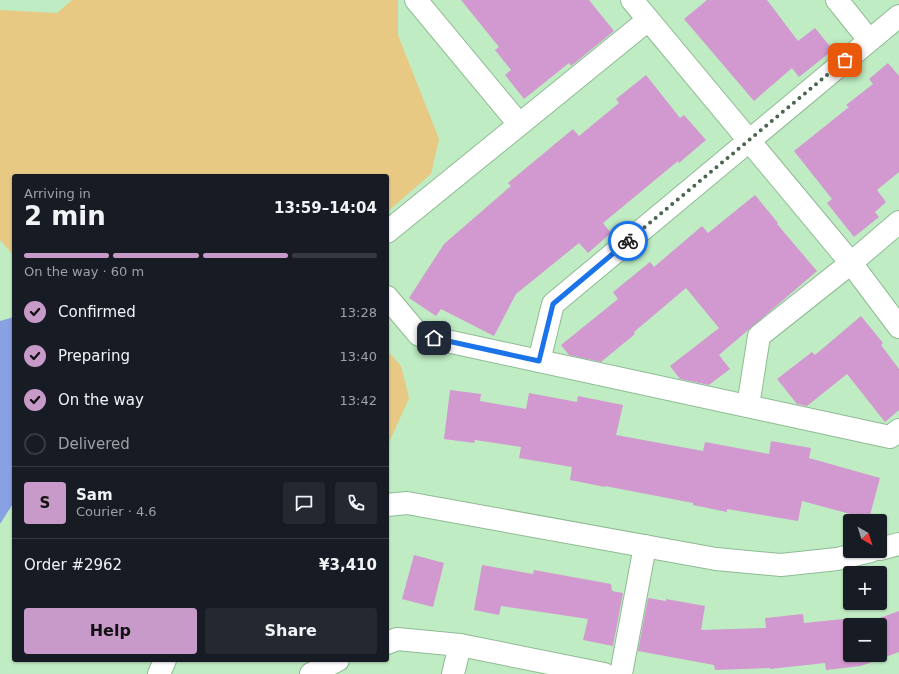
<!DOCTYPE html>
<meta charset="utf-8">
<style>
:root{--surface:#171b24;--page:#242831;--text:#f1f3f6;--muted:#9ea1a6;--line:#363941;--accent:#c79aca}
body{margin:0;font-family:"DejaVu Sans",sans-serif;background:var(--page);color:var(--text);height:100vh;display:flex;flex-direction:column;font-size:15px;white-space:nowrap}
*{box-sizing:border-box;margin:0}
p{font-size:13px;color:var(--muted)}
.icon{flex:none;width:22px;height:22px;fill:none;stroke:currentColor;stroke-width:2;stroke-linecap:round;stroke-linejoin:round}
.map{position:relative;flex:1;overflow:hidden}
.panel{position:absolute;left:12px;top:174px;width:377px;height:488px;display:flex;flex-direction:column;background:var(--surface);border-radius:4px;box-shadow:0 1px 3px #0004}
.panel>*{flex:none}
.needle{width:26px;rotate:141deg}
.controls{position:absolute;left:843px;top:514px;display:grid;gap:8px}
.controls a{display:grid;place-items:center;width:44px;height:44px;border-radius:4px;background:var(--surface);box-shadow:0 1px 3px #0004;font-size:20px}
.pin{position:absolute;display:grid;place-items:center;width:34px;height:34px;color:#fff;margin:-17px;border-radius:8px;box-shadow:0 2px 6px #0006}
.courier{position:absolute;display:grid;place-items:center;width:40px;height:40px;margin:-20px;border:3px solid #1a73e8;border-radius:50%;background:#fff;color:#222;box-shadow:0 1px 5px #0007}
.head em{font-style:normal;font-weight:700}
.head div{display:flex;flex-direction:column-reverse}
.head{display:flex;align-items:center;justify-content:space-between;height:68px;padding:0 12px}
h1{font-size:26px;font-weight:700;line-height:30px}
.bar{display:grid;grid-template-columns:repeat(4,1fr);gap:6px 4px;align-content:center;height:48px;padding:0 12px}
.bar i{height:5px;border-radius:3px;background:var(--line)}
.bar .active{background:var(--accent)}
.bar p{grid-column:span 4}
.line{display:flex;align-items:center;gap:10px;padding:0 12px;border-top:1px solid var(--line)}
.line div{flex:1}
.round{display:grid;place-items:center;flex:none;width:42px;height:42px;border-radius:4px;background:var(--page)}
ol{padding:0 12px;list-style:none}
li{display:flex;align-items:center;gap:12px;height:44px}
li p{margin-inline-start:auto}
li .icon{padding:4px;border-radius:50%;background:var(--accent);color:#111;stroke-width:4}
li:last-child{color:var(--muted)}
li i{width:22px;height:22px;border:2px solid var(--line);border-radius:50%}
.action{display:flex;gap:8px;margin-top:auto;padding:8px 12px}
.action a{flex:1;height:46px;border-radius:4px;background:var(--accent);color:#111;font-size:16px;font-weight:700;line-height:46px;text-align:center}
.action a+a{background:var(--page);color:var(--text)}
.map>svg:first-child{display:block}
</style>
<div class="map">
<svg width="899" height="674" viewBox="0 0 899 674">
<rect width="100%" height="100%" fill="#bfecc3"/>
<!-- green -->
<g fill="#e7c983">
<polygon points="72,0 398,0 398,35 439,139 431,174 387,212 387,176 14,176 14,256 0,240 0,10 57,13"/>
<polygon points="387,350 401,366 409,398 387,447"/>
</g>
<!-- water -->
<polygon fill="#88a1e3" points="14,317 14,502 0,524 0,321"/>
<!-- building -->
<g fill="#d299d0">
<polygon points="461,0 589,0 614,31 571,66 569,63 524,99 505,75 511,70 495,50 499,47"/>
<polygon points="707,0 767,0 798,41 815,28 833,50 799,77 792,68 754,101 684,19"/>
<polygon points="888,63 899,76 899,172 877,190 886,202 875,212 879,217 854,237 827,203 832,199 794,151 849,107 846,105 873,84 869,79"/>
<polygon points="646,75 680,118 684,115 706,140 679,163 678,161 603,223 611,233 588,253 579,243 516,294 494,336 441,309 436,316 409,298 444,244 511,186 508,183 573,129 579,136 619,103 616,99"/>
<polygon points="755,195 778,223 777,224 817,271 719,355 730,369 709,385 680,379 670,366 719,328 686,288 634,332 635,334 601,362 569,355 561,345 618,299 613,292 650,262 654,267 702,226 708,233"/>
<polygon points="861,316 883,343 881,345 899,369 899,410 885,422 847,374 807,406 797,404 777,379 812,352 815,355"/>
<polygon points="450,390 481,394 480,401 526,409 529,393 577,402 578,396 623,405 616,435 703,451 705,442 769,454 771,441 811,448 809,458 880,478 869,519 802,501 798,521 727,509 727,512 693,505 693,503 605,486 605,487 570,480 572,467 519,458 521,447 475,440 474,443 444,439"/>
<polygon points="414,555 444,563 433,607 402,599"/>
<polygon points="482,565 533,574 534,570 611,584 612,591 623,593 613,646 583,640 588,619 501,606 499,615 474,610"/>
<polygon points="648,598 666,601 666,599 705,606 701,630 766,628 765,618 803,614 804,623 853,618 854,625 850,625 850,655 880,655 880,625 860,625 899,611 899,652 861,666 826,670 825,663 770,669 770,668 715,670 714,665 638,651"/>
</g>
<g fill="none" stroke-linecap="round" stroke-linejoin="round">
<!-- street casing -->
<g stroke="#8fbb94" stroke-width="24">
<g id="street">
<polyline points="416,0 519,124"/>
<polyline points="632,0 851,263 899,327"/>
<polyline points="837,0 869,40"/>
<polyline points="387,232 648,20"/>
<polyline points="387,297 419,335 890,437 899,430"/>
<polyline points="539,361 553,304 899,16"/>
<polyline points="748,406 759,336 851,263 899,222"/>
<polyline points="387,643 397,639 460,645 604,674"/>
<polyline points="311,674 338,660"/>
<polyline points="453,674 460,645"/>
<polyline points="621,674 645,546"/>
</g>
</g>
<!-- secondary casing -->
<g stroke="#8fbb94" stroke-width="24">
<g id="secondary">
<polyline points="387,505 407,503 716,559 781,565 837,559 871,551"/>
<polyline points="880,549 899,544"/>
<polyline points="159,674 165,660"/>
</g>
</g>
<!-- street -->
<use href="#street" stroke="#fff" stroke-width="22"/>
<!-- secondary -->
<use href="#secondary" stroke="#fff" stroke-width="22"/>
</g>
<g fill="none" stroke-linecap="round" stroke-linejoin="round">
<!-- done -->
<polyline stroke="#4b664f" stroke-width="4" stroke-dasharray="0 7.2" points="628,241 845,60"/>
<!-- route -->
<polyline stroke="#1a73e8" stroke-width="5" points="434,338 539,361 553,304 628,241"/>
</g>
</svg>
<div class="controls">
<a><svg class="needle" viewBox="-14 -14 28 28"><path d="M0-13l5 13h-10z" fill="#e53935"/><path d="M0 13l5-13h-10z" fill="#9ea1a6"/></svg></a>
<a>+</a>
<a>−</a>
</div>
<div class="pin" style="left:845px;top:60px;background:#ea580c"><svg class="icon" aria-label="bag" viewBox="0 0 24 24"><path d="M5 8h14l-1 12H6zM9 8a3 3 0 0 1 6 0"/></svg></div>
<div class="pin" style="left:434px;top:338px;background:#1f2937"><svg class="icon" aria-label="home" viewBox="0 0 24 24"><path d="M3 11l9-7 9 7M6 9v11h12V9"/></svg></div>
<div class="courier" style="left:628px;top:241px"><svg class="icon" aria-label="bike" viewBox="0 0 24 24"><circle cx="6" cy="16" r="4"/><circle cx="18" cy="16" r="4"/><path d="M6 16l4-8h5l3 8M10 8l3 8H6M13 5h3"/></svg></div>
<section class="panel">
<div class="head"><div><h1>2 min</h1><p>Arriving in</p></div><em>13:59–14:04</em></div>
<div class="bar"><i class="active"></i><i class="active"></i><i class="active"></i><i></i><p>On the way · 60 m</p></div>
<ol>
<li><svg class="icon" aria-label="check" viewBox="0 0 24 24"><path d="M5 12l5 5 9-10"/></svg>Confirmed<p>13:28</p></li>
<li><svg class="icon" aria-label="check" viewBox="0 0 24 24"><path d="M5 12l5 5 9-10"/></svg>Preparing<p>13:40</p></li>
<li><svg class="icon" aria-label="check" viewBox="0 0 24 24"><path d="M5 12l5 5 9-10"/></svg>On the way<p>13:42</p></li>
<li><i></i>Delivered</li>
</ol>
<div class="line" style="height:72px"><b class="round" style="background:var(--accent);color:#111">S</b><div><b>Sam</b><p>Courier · 4.6</p></div><a class="round"><svg class="icon" aria-label="chat" viewBox="0 0 24 24"><path d="M4 5h16v11H9l-5 4z"/></svg></a><a class="round"><svg class="icon" aria-label="phone" viewBox="0 0 24 24"><path d="M5 4h4l2 5-3 2q2 4 5 5l2-3 5 2v4C11 20 4 13 5 4z"/></svg></a></div>
<div class="line" style="height:52px"><div>Order #2962</div><b>¥3,410</b></div>
<div class="action"><a>Help</a><a>Share</a></div>
</section>
</div>
